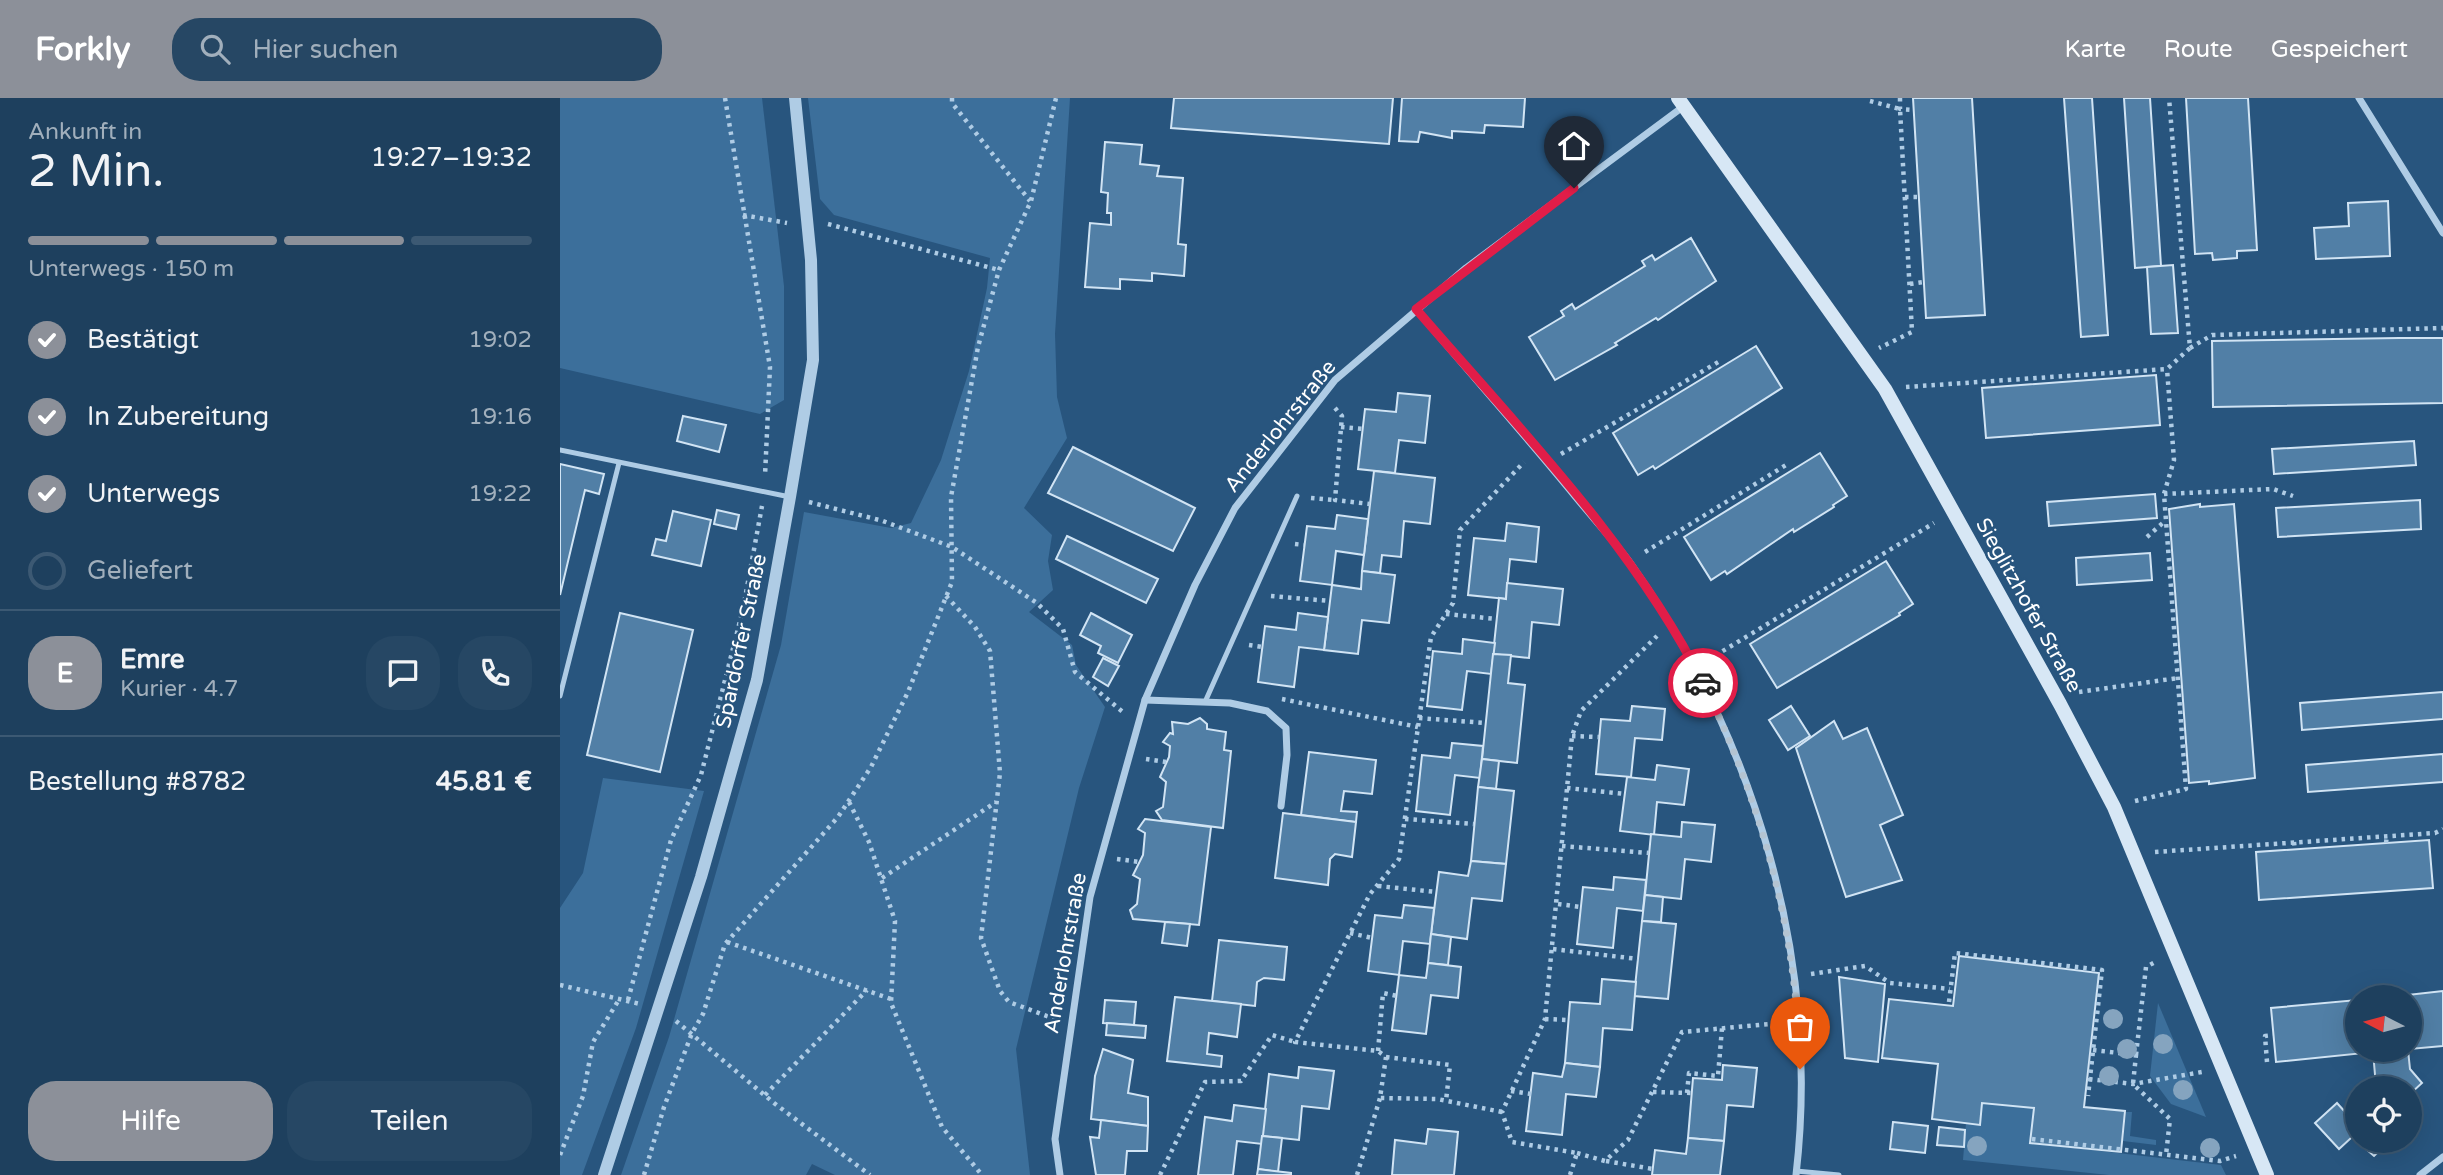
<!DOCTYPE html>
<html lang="de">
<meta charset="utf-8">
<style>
:root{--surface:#1e405e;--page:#264764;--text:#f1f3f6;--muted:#a1afbc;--line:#3c5973;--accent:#8c9099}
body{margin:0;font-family:"Varela Round",sans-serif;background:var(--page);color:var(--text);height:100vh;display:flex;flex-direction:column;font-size:26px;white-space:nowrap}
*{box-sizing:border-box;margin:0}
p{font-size:23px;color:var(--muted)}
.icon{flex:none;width:38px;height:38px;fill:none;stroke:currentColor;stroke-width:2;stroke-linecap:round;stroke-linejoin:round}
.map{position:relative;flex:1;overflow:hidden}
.panel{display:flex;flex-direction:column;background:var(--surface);width:560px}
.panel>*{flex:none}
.needle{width:46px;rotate:276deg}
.controls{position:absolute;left:1785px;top:887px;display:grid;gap:14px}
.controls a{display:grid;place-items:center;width:77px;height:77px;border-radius:50%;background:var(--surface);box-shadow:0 7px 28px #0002,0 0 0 2px var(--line);font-size:35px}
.pin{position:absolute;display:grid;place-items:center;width:60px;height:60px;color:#fff;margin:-72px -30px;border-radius:50% 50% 50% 0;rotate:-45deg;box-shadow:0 0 7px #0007}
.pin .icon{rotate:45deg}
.courier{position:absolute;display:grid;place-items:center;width:70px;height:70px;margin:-35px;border:5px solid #e11d48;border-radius:50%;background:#fff;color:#222;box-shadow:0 2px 9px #0007}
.overview em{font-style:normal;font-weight:600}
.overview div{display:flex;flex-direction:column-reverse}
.overview{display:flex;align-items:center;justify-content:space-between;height:119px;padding:0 28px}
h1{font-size:46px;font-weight:600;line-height:52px}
.bar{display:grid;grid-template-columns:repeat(4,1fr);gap:10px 7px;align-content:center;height:84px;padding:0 28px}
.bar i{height:9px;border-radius:5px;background:var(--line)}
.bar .selected{background:var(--accent)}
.bar p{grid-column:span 4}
.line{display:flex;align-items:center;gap:18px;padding:0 28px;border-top:2px solid var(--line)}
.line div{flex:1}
.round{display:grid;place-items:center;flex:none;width:74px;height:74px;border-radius:28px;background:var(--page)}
ol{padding:0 28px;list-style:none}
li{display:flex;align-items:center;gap:21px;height:77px}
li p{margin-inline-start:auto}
li .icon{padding:7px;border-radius:50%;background:var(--accent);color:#fff;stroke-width:4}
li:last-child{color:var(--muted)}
li i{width:38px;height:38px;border:4px solid var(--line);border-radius:50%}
.action{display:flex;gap:14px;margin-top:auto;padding:14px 28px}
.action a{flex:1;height:80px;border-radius:28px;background:var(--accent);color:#fff;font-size:28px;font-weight:600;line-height:80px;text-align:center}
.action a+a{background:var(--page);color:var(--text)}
header{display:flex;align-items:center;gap:42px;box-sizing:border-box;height:98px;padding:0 35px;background:var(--accent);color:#fff}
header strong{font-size:33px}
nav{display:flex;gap:38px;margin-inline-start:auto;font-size:24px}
.search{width:490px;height:63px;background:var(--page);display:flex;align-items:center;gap:18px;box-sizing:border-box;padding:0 24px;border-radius:28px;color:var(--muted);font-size:26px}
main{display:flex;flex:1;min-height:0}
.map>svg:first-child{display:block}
</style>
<header>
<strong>Forkly</strong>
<div class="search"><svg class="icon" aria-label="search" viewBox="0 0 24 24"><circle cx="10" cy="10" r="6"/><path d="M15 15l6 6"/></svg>Hier suchen</div>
<nav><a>Karte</a><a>Route</a><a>Gespeichert</a></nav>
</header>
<main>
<section class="panel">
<div class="overview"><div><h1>2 Min.</h1><p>Ankunft in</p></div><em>19:27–19:32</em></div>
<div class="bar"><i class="selected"></i><i class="selected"></i><i class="selected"></i><i></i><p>Unterwegs · 150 m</p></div>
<ol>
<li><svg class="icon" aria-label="check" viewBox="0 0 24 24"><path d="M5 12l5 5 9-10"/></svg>Bestätigt<p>19:02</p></li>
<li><svg class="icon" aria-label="check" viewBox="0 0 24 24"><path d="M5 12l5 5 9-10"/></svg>In Zubereitung<p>19:16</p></li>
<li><svg class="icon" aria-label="check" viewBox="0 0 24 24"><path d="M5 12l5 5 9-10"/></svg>Unterwegs<p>19:22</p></li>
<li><i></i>Geliefert</li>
</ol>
<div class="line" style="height:126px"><b class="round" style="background:var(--accent);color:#fff">E</b><div><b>Emre</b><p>Kurier · 4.7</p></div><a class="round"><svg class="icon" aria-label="chat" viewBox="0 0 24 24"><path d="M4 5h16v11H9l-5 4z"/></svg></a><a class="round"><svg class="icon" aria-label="phone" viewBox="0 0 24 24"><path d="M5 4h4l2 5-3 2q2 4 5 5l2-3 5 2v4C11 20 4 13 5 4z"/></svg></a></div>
<div class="line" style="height:91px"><div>Bestellung #8782</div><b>45.81 €</b></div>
<div class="action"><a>Hilfe</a><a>Teilen</a></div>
</section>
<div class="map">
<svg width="1883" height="1077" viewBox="0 0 1883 1077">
<rect width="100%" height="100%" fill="#28557e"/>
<!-- green -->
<g fill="#3c6f9b">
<polygon points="0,0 202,0 224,188 224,302 200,316 0,270"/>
<polygon points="248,0 510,0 495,236 497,299 507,340 464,410 492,437 488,463 493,492 469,514 512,547 516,567 545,609 519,690 456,951 470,1077 275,1077 252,1066 246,1077 61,1077 109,939 221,547 244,414 331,430 351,425 381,362 409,273 427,190 430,160 274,117 260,101"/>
<polygon points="43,680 144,693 76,930 22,1077 0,1077 0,810 23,775"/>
<polygon points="1598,905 1646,1019 1611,1006 1590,978"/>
<polygon points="1422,1005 1474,1010 1471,1045 1661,1067 1666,1077 1549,1077 1403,1062 1406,1025"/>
<polygon points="1566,1014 1572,1014 1570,1038 1596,1042 1596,1047 1563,1043"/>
</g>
<!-- building -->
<g fill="#517fa6" stroke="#d1e4f4" stroke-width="2">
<polygon points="614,0 833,0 829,46 611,30"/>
<polygon points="842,0 965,0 963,29 925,27 924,35 892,33 892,40 860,34 858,44 839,43"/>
<polygon points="1353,0 1412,0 1425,217 1366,220"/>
<polygon points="1504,0 1532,0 1548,237 1521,239"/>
<polygon points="1564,0 1590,0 1601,168 1575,170"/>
<polygon points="1626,0 1688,0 1697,152 1677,153 1677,160 1653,162 1652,155 1635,156"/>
<polygon points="545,44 582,47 580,66 599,68 597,78 623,80 618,146 626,147 624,178 592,175 592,183 560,181 560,191 525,189 530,125 551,127 551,115 547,115 548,95 541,94"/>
<polygon points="1828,103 1830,158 1756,161 1754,130 1789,128 1788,105"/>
<polygon points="1131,140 1156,183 1098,222 1096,220 1055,245 1057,247 995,282 969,239 1004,218 1001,213 1012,206 1015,211 1085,168 1082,163 1092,157 1095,162"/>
<polygon points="1613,167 1618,235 1591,236 1587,169"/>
<polygon points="1839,240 1883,240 1883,305 1653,309 1652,243"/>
<polygon points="1196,248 1222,290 1095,371 1093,368 1078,377 1053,335"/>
<polygon points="1596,277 1600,327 1426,340 1422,290"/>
<polygon points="838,295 870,298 865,345 839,342 835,375 798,371 805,311 836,314"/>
<polygon points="123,318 166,327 159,354 117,343"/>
<polygon points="1854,343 1856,367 1714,376 1712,351"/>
<polygon points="513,349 635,410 613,453 488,395"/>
<polygon points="1260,355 1287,398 1273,407 1274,409 1234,434 1233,431 1167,476 1165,473 1151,482 1124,439"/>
<polygon points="0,366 44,376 39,396 25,392 0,497"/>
<polygon points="814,373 875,380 870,426 844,423 841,459 822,457 820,475 802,473"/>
<polygon points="1595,396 1597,420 1489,428 1487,404"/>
<polygon points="1860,402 1861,431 1718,439 1716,410"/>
<polygon points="1640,406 1640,409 1674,406 1695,680 1649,686 1649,683 1629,685 1609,411"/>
<polygon points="157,412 179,417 176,431 154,426"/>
<polygon points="113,413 151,422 141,468 92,457 96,441 106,443"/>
<polygon points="777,417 808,421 804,457 776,453 772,487 740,483 747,428 775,431"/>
<polygon points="947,425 979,429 976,464 950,461 946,501 908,497 914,440 945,443"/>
<polygon points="507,438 598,481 586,505 496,461"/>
<polygon points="1590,455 1592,482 1517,487 1516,460"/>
<polygon points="1326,463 1353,506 1339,515 1340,517 1217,590 1190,546"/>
<polygon points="802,473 835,477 829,525 802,522 798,556 764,552 772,487 801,491"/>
<polygon points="947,485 1003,491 999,527 972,524 969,560 933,556 939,500 946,501"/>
<polygon points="60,515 133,532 100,674 27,657"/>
<polygon points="531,515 572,537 558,565 538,555 541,548 520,537"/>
<polygon points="738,515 768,519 764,552 739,549 734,589 698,584 705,528 736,532"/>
<polygon points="903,541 935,545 931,576 907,573 902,612 867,608 873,553 902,556"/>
<polygon points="933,556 951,557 948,585 965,587 957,665 922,661"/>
<polygon points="543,560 559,568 548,588 533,579"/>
<polygon points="1883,594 1883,621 1742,632 1740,605"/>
<polygon points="1072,608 1105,611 1102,642 1075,640 1071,679 1036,676 1041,621 1070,623"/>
<polygon points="1231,608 1250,638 1228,652 1209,622"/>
<polygon points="640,620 647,626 647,631 666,634 664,652 671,653 663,730 602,722 596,713 603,709 606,684 600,679 609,659 610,648 603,644 610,635 613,636 612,624 628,626"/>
<polygon points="1274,623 1283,641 1307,630 1343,717 1320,727 1342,782 1286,799 1236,650"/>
<polygon points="892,645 923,648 920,680 895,677 890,717 856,713 862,657 890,660"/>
<polygon points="749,654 816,662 812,696 784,693 781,713 797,714 796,724 741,717"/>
<polygon points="1883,656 1883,684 1748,694 1746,667"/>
<polygon points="922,661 939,663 936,691 918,689"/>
<polygon points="1097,667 1129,671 1124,707 1097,704 1094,737 1060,733 1067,679 1095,682"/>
<polygon points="918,689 954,693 946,766 911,763"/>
<polygon points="723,715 796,724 792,759 775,756 770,761 768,787 715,780"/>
<polygon points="585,721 651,729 639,827 573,821 570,812 577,806 580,781 573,777 583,757 585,735 578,731"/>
<polygon points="1122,724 1155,727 1151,764 1125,761 1121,801 1085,797 1091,736 1121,739"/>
<polygon points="1869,742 1873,790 1699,802 1696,754"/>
<polygon points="911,763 946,766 942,803 912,800 907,841 871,836 879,774 908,778"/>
<polygon points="1054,779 1086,782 1083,813 1057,810 1053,850 1017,846 1023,789 1053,792"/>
<polygon points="1085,797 1103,799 1101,824 1082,823"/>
<polygon points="844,807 874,810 870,846 843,843 839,877 808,873 815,817 842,820"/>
<polygon points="1082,823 1116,826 1108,901 1074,898"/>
<polygon points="605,824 630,826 627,848 602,845"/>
<polygon points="871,836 891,839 888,867 868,865"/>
<polygon points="659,842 727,849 724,882 704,880 697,884 695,908 652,903"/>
<polygon points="1399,858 1539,875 1524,1009 1565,1013 1561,1054 1470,1045 1474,1010 1422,1005 1420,1027 1372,1021 1378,966 1322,960 1329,901 1393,908"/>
<polygon points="868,865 901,869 898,900 871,897 866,936 832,932 839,877 866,880"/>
<polygon points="1279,879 1325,886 1318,964 1285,960"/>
<polygon points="1042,881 1076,884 1072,932 1043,930 1040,969 1005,965 1010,904 1040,906"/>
<polygon points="1883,893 1883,948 1850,951 1850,900 1821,900"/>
<polygon points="615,899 681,906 677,939 649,935 647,956 662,958 661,969 607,963"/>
<polygon points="545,902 576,904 574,927 543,925"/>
<polygon points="1797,902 1797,952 1848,952 1850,971 1862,985 1850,996 1850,990 1813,990 1816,988 1813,954 1716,964 1711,910"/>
<polygon points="547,925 586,928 585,940 546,937"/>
<polygon points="543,951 573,962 568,995 588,999 588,1028 531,1021 535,978"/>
<polygon points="1005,965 1040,969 1036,999 1006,996 1002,1037 966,1033 973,975 1002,979"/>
<polygon points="1163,967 1197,970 1193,1009 1167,1007 1164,1043 1128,1040 1133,980 1162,982"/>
<polygon points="739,969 774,973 769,1011 742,1008 739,1042 702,1038 709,976 738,980"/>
<polygon points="1777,1005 1786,1015 1797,1005 1797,1043 1830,1043 1814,1058 1792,1039 1779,1051 1755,1025"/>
<polygon points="674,1007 706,1011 702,1046 677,1043 673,1077 638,1077 645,1019 672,1023"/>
<polygon points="541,1022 588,1028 587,1053 567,1053 565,1077 536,1077 530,1039 539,1040"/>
<polygon points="1333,1024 1368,1028 1365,1055 1330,1051"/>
<polygon points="1379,1029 1405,1032 1404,1049 1377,1047"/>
<polygon points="868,1031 898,1034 894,1077 832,1077 835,1042 866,1046"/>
<polygon points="702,1038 722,1040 718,1074 698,1071"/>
<polygon points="1128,1040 1164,1043 1160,1077 1092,1077 1095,1052 1126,1056"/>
<polygon points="698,1071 731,1075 731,1077 697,1077"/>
</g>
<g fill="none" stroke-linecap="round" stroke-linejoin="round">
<!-- path -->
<g stroke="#afcce5" stroke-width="4.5" stroke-dasharray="3.5 5" stroke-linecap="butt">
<polyline points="165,0 210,269 205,378"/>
<polyline points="392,0 392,5 470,103"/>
<polyline points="1340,0 1340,11 1354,12"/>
<polyline points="1310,3 1340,11 1352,234 1319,250"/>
<polyline points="1345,99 1359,99"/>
<polyline points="183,117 227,125"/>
<polyline points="268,126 439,172"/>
<polyline points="1350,186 1364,184"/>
<polyline points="1630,250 1652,237 1883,230"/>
<polyline points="1346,289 1607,271 1630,250 1609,0"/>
<polyline points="775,310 782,318 775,402 810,406"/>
<polyline points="781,329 803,331"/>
<polyline points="1001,356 1160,263"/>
<polyline points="1604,396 1713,391 1733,398"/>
<polyline points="751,400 775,402"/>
<polyline points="249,404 323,423 392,449 477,505 503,531 515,574 564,615"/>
<polyline points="1587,439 1605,423"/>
<polyline points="735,446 744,447"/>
<polyline points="1085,454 1226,367"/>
<polyline points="386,498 415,529 430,553 440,675 421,840 440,893 449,904 495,921"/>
<polyline points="711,498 770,503"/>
<polyline points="886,516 937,521"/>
<polyline points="689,547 702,549"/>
<polyline points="1148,562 1374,425"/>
<polyline points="1519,594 1618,580"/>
<polyline points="722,601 858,629"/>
<polyline points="859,620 926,625"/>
<polyline points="1012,638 1039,639"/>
<polyline points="586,661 606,664"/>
<polyline points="1007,690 1065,696"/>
<polyline points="1575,703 1626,691 1604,396 1614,362 1607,271"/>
<polyline points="289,704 309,744 335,823 331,905 382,1029 422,1077"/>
<polyline points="845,721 914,726"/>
<polyline points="1734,744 1735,752"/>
<polyline points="1826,745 1827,737"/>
<polyline points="1002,748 1089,755"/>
<polyline points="1595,754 1875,735 1883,731"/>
<polyline points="557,761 580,764"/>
<polyline points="322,780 436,704"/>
<polyline points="818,788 876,794"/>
<polyline points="998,806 1021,809"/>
<polyline points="790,835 812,840"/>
<polyline points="167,844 331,901"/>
<polyline points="993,851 1078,861"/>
<polyline points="1251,876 1305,868 1330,885 1390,891"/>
<polyline points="0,887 80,906"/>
<polyline points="68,902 111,742 141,677 183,511 202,408"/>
<polyline points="1389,904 1395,855 1542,872 1528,998"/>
<polyline points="985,921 1008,922"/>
<polyline points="116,923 214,1005 310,1077"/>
<polyline points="1533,952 1576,957 1573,986 1610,1021 1606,1057"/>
<polyline points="818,953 823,895 837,898"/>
<polyline points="1576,957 1586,869 1597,863"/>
<polyline points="826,959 890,967 886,1003"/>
<polyline points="1707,964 1705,938 1713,937"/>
<polyline points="1529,981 1573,986 1642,974"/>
<polyline points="951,993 971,996"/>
<polyline points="1093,994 1132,995"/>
<polyline points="1127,995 1129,975 1158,978 1162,930"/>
<polyline points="205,997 307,892"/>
<polyline points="942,1014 877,1001 820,1000 826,959 818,953 735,944 810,796 839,761 871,539 893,505 900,432 964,364"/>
<polyline points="1472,1041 1660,1063 1676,1058"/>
<polyline points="1017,1055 1045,1063 1068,1042 1122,934 1221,925"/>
<polyline points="0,1057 23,998 33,944 60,900"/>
<polyline points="1046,1063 1093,1071"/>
<polyline points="84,1077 104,1009 132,935 143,916 165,846 278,719 311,669 348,594 392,484 391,399 418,249 439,172 471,103 496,0"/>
<polyline points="600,1077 645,984 681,983 712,937 735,944"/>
<polyline points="797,1077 820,1000"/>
<polyline points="1010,1077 1017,1055 952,1044 942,1014 985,921 1012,638 1021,613 1097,538"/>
</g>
<!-- service -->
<g stroke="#afcce5" stroke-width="5">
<polyline points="0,352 230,399"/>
<polyline points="0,598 59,365"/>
<polyline points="645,604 737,398"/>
<polyline points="1236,1073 1279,1077"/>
</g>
<!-- minor -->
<g stroke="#afcce5" stroke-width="7">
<polyline points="1799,0 1883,135"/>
<path d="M856,211C907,272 960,331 1010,392C1030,417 1052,440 1071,466C1195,642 1261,862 1236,1077"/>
<polyline points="585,602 670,605 707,613 726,630 727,657 721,708"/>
<polyline points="500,1077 495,1041 530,799 585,602 635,487 675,410 775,282 906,170 1124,8"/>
<polyline points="1860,1077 1883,1059"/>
</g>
<!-- tertiary -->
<polyline stroke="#afcce5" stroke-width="12" points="44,1077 141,779 197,582 230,399 253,262 251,162 235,0"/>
<!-- secondary -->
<polyline stroke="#d7e7f5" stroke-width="14" points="1118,0 1325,291 1500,606 1554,709 1707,1077"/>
</g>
<!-- trees -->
<g fill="#85a4bf">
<circle cx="1553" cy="921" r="10"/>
<circle cx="1603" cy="946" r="10"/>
<circle cx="1567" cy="951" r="10"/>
<circle cx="1549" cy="978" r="10"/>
<circle cx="1623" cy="992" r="10"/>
<circle cx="1417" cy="1048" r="10"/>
<circle cx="1650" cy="1050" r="10"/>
</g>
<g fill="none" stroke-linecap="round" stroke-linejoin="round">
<!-- done -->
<path stroke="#b4c4d2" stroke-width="7" stroke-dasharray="0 12.6" d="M1143,585C1203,707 1237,835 1240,971"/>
<!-- route -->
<path stroke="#e11d48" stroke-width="9" d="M1014,90L856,211C955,326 1075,448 1143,585"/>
</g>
<g text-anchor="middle" stroke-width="5" stroke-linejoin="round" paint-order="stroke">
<!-- street labels -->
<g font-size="21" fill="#fff" stroke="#28557e">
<text transform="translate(720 328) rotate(-51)" y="7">Anderlohrstraße</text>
<text transform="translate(1469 507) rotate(61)" y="7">Sieglitzhofer Straße</text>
<text transform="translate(181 543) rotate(-78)" y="7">Spardorfer Straße</text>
<text transform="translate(505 855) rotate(-80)" y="7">Anderlohrstraße</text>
</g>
</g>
</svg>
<div class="controls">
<a><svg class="needle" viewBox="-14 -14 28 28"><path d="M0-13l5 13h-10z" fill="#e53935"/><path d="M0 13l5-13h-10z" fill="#a1afbc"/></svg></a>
<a><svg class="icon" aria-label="locate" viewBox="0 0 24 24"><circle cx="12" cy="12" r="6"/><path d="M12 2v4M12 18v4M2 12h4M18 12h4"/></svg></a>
</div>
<div class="pin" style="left:1240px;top:971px;background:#ea580c"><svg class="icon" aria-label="bag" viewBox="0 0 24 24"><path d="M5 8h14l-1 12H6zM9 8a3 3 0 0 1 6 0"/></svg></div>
<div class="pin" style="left:1014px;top:90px;background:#1f2937"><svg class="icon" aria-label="home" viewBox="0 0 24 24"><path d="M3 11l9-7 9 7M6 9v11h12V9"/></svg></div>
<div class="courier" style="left:1143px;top:585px"><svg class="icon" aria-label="car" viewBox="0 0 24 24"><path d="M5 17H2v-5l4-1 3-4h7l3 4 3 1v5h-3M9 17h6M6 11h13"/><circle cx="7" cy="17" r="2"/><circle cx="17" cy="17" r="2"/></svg></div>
</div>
</main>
